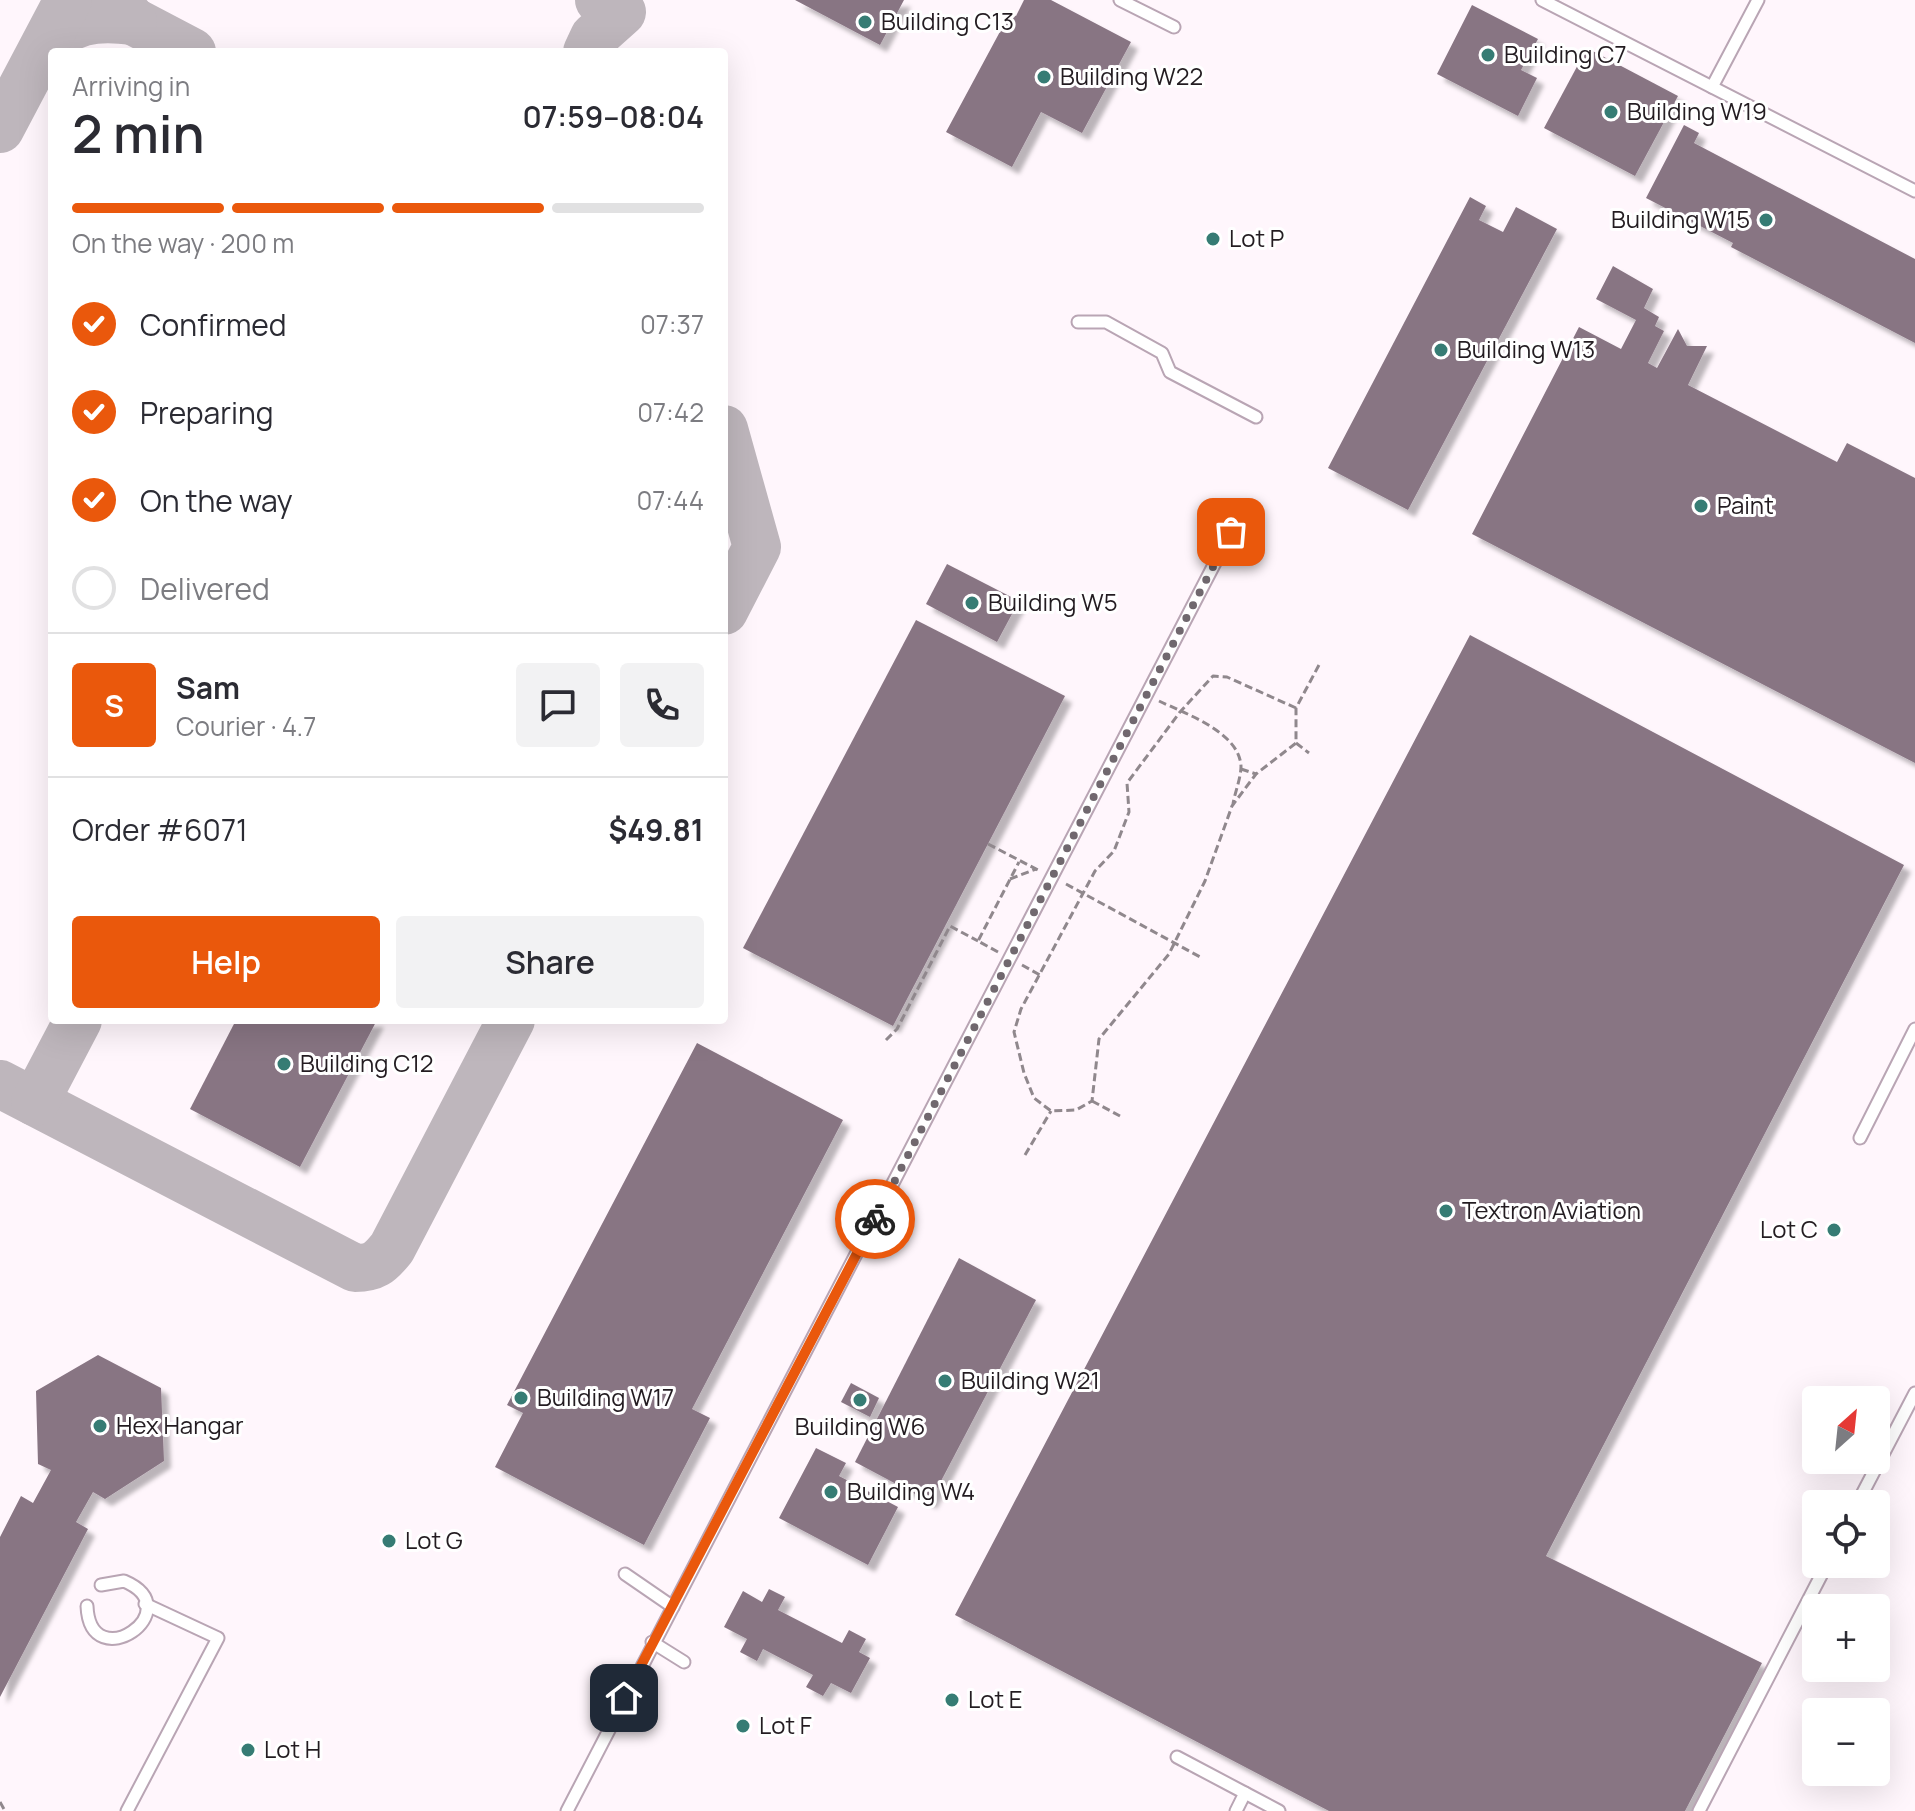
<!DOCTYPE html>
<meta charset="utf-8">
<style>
:root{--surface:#fff;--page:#f2f2f3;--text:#2b2b33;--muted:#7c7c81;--line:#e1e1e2;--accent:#ea580c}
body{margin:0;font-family:Manrope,sans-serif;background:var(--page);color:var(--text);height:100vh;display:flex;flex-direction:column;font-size:30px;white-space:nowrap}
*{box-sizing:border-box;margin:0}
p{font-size:26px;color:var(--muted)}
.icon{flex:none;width:44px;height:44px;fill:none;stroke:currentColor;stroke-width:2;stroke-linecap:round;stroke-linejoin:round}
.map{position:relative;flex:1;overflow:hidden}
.side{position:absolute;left:48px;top:48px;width:680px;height:976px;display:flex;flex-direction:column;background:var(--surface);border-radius:8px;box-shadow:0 8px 32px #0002}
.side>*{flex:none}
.needle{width:52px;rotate:27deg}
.controls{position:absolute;left:1802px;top:1386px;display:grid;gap:16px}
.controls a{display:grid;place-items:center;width:88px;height:88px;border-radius:8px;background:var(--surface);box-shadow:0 8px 32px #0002;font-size:40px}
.pin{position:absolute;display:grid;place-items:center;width:68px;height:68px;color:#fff;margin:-34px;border-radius:16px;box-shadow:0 4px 12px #0006}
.courier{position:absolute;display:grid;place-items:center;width:80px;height:80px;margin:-40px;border:6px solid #ea580c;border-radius:50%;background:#fff;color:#222;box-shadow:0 2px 10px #0007}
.summary em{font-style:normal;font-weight:600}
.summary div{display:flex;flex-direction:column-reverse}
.summary{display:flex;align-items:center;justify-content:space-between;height:136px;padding:0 24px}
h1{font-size:52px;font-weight:600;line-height:60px}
.bar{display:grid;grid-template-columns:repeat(4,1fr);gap:12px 8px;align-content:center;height:96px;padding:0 24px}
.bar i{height:10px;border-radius:6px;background:var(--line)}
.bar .selected{background:var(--accent)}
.bar p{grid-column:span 4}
.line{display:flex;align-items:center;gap:20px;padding:0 24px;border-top:2px solid var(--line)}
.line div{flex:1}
.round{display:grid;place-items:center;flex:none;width:84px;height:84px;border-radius:8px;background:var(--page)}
ol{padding:0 24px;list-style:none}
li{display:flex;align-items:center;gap:24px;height:88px}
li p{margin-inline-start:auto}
li .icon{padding:8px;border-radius:50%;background:var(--accent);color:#fff;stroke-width:4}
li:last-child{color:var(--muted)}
li i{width:44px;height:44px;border:4px solid var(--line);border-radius:50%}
.action{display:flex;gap:16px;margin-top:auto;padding:16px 24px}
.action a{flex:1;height:92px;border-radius:8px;background:var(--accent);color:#fff;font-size:32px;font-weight:600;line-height:92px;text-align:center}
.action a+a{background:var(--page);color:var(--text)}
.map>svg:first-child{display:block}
</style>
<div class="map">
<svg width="1915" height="1811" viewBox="0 0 1915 1811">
<defs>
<filter id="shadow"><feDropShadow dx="7" dy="7" stdDeviation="2" flood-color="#0004"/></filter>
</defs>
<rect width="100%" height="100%" fill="#fff6fc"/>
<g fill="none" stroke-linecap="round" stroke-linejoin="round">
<!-- taxiway -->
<g stroke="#beb6bc" stroke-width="48">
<polyline points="133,21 192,52"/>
<path d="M43,50C68,19 96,16 133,21L115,0"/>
<polyline points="587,52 594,37 622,12 599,0"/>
<polyline points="0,129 68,0"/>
<polyline points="724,429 757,547 724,611"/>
<path d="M0,1084L355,1268C374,1268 380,1263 392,1248L511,1020"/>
<polyline points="35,1102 78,1020"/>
</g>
</g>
<!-- building -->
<g fill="#887583" filter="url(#shadow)">
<polygon points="795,0 904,0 880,45"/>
<polygon points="1024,0 1051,0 1131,42 1082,133 1041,112 1012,167 946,132 1010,13 1016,16"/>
<polygon points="1472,5 1538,39 1521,70 1537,78 1518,116 1437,74"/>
<polygon points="1587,48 1678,96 1635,176 1544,128"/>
<polygon points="1684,125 1699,133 1694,143 1915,259 1915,343 1731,247 1733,243 1646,198"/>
<polygon points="1470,197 1486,206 1479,220 1503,232 1516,207 1557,229 1408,510 1328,468"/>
<polygon points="1613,266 1653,289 1644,308 1659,317 1655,326 1664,331 1648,363 1657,368 1678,329 1687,346 1707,346 1688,385 1837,462 1847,443 1915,478 1915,763 1472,534 1579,327 1621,349 1636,320 1596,299"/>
<polygon points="947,564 1019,601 997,642 926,604"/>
<polygon points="916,620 1065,696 893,1026 743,948"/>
<polygon points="1470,635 1904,865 1546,1556 1762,1663 1685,1811 1329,1811 955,1615"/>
<polygon points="236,1020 377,1020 300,1167 190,1109"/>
<polygon points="697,1043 843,1120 692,1409 710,1418 644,1545 495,1467 523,1413 507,1405"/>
<polygon points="959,1258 1036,1300 930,1502 855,1462"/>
<polygon points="98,1355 161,1388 164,1461 105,1499 93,1492 76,1522 88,1529 0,1697 0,1537 21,1496 33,1503 51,1470 38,1464 36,1391"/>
<polygon points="851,1383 879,1398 870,1417 841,1402"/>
<polygon points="816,1448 846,1463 839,1476 898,1507 868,1565 779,1518"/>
<polygon points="769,1589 785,1597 778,1610 842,1643 849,1630 866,1639 859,1652 870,1658 851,1693 831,1683 823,1696 806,1687 813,1675 763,1649 757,1661 740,1652 747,1639 724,1627 743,1591 762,1602"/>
</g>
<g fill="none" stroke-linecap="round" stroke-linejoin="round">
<!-- service casing -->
<g stroke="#b9a5b4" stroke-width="15">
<g id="service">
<polyline points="1120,0 1174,27"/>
<polyline points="1542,0 1915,191"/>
<polyline points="1712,87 1758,0"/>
<polyline points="1078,322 1106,322 1162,353 1170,372 1256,417"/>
<polyline points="1860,1138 1915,1029"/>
<polyline points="1857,1504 1915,1393"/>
<polyline points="625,1574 673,1607"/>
<path d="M87,1606C90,1679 192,1610 124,1581L101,1585"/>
<polyline points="652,1642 684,1662"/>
<polyline points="1177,1757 1245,1793"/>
<polyline points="127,1811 218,1638 145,1604"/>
<polyline points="567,1811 1231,532"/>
<polyline points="1236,1811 1245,1793 1279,1811"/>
<polyline points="1699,1811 1827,1564"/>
</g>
</g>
<!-- path -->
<g stroke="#90888d" stroke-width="3" stroke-dasharray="8 4" stroke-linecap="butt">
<path d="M1159,701C1186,714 1239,732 1241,766C1241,778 1235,792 1233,804"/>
<polyline points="1296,708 1227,677 1213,676 1180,712 1127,783 1129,812 1114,851 1095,871 1021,1009 1014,1032 1024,1073 1034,1098 1051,1111 1076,1110 1092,1101 1099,1039 1169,954 1205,881 1232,806 1256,774 1296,743 1296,708 1319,665"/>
<polyline points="1296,743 1309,753"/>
<polyline points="1241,769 1256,774"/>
<polyline points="988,844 1038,870"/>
<polyline points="1010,879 1036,869"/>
<polyline points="1066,884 1202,958"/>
<polyline points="998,952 978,941 1019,862"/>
<polyline points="1022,965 1040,975"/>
<polyline points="886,1040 897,1029 950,926 978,941"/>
<polyline points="1092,1101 1120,1116"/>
<polyline points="1025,1155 1051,1111"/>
<polyline points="0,1802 5,1811"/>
</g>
<!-- service -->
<use href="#service" stroke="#fff" stroke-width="11"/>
</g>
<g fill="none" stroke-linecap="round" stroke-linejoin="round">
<!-- done -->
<polyline stroke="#70686e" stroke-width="8" stroke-dasharray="0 14.4" points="875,1219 1231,532"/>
<!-- route -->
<polyline stroke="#ea580c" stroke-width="10" points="624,1698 875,1219"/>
</g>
<!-- markers -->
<g fill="#367c74" stroke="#fff" stroke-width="3">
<circle cx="865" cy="22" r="8"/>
<circle cx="1488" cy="55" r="8"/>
<circle cx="1044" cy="77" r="8"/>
<circle cx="1611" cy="112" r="8"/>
<circle cx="1766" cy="220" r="8"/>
<circle cx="1213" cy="239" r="8"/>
<circle cx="1441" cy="350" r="8"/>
<circle cx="1701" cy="506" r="8"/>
<circle cx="972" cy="603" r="8"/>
<circle cx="284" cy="1064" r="8"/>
<circle cx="1446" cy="1211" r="8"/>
<circle cx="1834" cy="1230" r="8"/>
<circle cx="945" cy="1381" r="8"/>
<circle cx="521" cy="1398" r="8"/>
<circle cx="860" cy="1400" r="8"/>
<circle cx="100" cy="1426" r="8"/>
<circle cx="831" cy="1492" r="8"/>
<circle cx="389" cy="1541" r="8"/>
<circle cx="952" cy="1700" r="8"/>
<circle cx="743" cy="1726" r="8"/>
<circle cx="248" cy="1750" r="8"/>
</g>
<g text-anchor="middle" stroke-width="6" stroke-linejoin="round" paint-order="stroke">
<!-- poi labels -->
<g font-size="24" fill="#231c21" stroke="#fff" text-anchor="start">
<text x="881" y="30">Building C13</text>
<text x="1504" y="63">Building C7</text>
<text x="1060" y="85">Building W22</text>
<text x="1627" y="120">Building W19</text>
<text x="1750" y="228" text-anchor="end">Building W15</text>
<text x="1229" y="247">Lot P</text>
<text x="1457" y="358">Building W13</text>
<text x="1717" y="514">Paint</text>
<text x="988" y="611">Building W5</text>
<text x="300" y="1072">Building C12</text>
<text x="1462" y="1219">Textron Aviation</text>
<text x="1818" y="1238" text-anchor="end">Lot C</text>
<text x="961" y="1389">Building W21</text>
<text x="537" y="1406">Building W17</text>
<text x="116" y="1434">Hex Hangar</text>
<text x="860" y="1435" text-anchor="middle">Building W6</text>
<text x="847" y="1500">Building W4</text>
<text x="405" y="1549">Lot G</text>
<text x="968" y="1708">Lot E</text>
<text x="759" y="1734">Lot F</text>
<text x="264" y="1758">Lot H</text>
</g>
</g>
</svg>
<div class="controls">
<a><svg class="needle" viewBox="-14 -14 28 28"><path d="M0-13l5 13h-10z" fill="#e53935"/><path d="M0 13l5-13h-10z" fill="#7c7c81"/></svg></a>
<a><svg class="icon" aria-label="locate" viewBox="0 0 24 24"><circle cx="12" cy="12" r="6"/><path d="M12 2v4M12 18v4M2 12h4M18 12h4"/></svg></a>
<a>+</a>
<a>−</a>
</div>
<div class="pin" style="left:1231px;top:532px;background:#ea580c"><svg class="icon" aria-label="bag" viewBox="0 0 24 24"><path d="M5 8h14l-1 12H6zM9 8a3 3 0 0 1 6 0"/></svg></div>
<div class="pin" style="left:624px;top:1698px;background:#1f2937"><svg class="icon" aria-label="home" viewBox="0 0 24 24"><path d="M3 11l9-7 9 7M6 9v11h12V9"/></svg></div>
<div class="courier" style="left:875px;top:1219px"><svg class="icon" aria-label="bike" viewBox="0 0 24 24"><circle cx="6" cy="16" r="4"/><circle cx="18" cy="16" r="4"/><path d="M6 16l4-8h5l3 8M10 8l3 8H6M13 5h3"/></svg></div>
<section class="side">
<div class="summary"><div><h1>2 min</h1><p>Arriving in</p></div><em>07:59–08:04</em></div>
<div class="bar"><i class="selected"></i><i class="selected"></i><i class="selected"></i><i></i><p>On the way · 200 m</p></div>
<ol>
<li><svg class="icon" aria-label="check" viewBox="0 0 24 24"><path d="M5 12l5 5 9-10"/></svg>Confirmed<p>07:37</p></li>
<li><svg class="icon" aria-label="check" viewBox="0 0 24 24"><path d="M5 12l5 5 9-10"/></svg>Preparing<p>07:42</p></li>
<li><svg class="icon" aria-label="check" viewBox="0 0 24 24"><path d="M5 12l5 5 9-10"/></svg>On the way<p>07:44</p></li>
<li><i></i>Delivered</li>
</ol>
<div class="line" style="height:144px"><b class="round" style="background:var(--accent);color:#fff">S</b><div><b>Sam</b><p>Courier · 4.7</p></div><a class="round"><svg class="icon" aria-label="chat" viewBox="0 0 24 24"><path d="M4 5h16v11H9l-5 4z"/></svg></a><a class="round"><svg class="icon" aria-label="phone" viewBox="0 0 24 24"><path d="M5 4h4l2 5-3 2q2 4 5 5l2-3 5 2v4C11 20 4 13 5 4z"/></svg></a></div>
<div class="line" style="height:104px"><div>Order #6071</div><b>$49.81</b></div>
<div class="action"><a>Help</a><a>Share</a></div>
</section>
</div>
